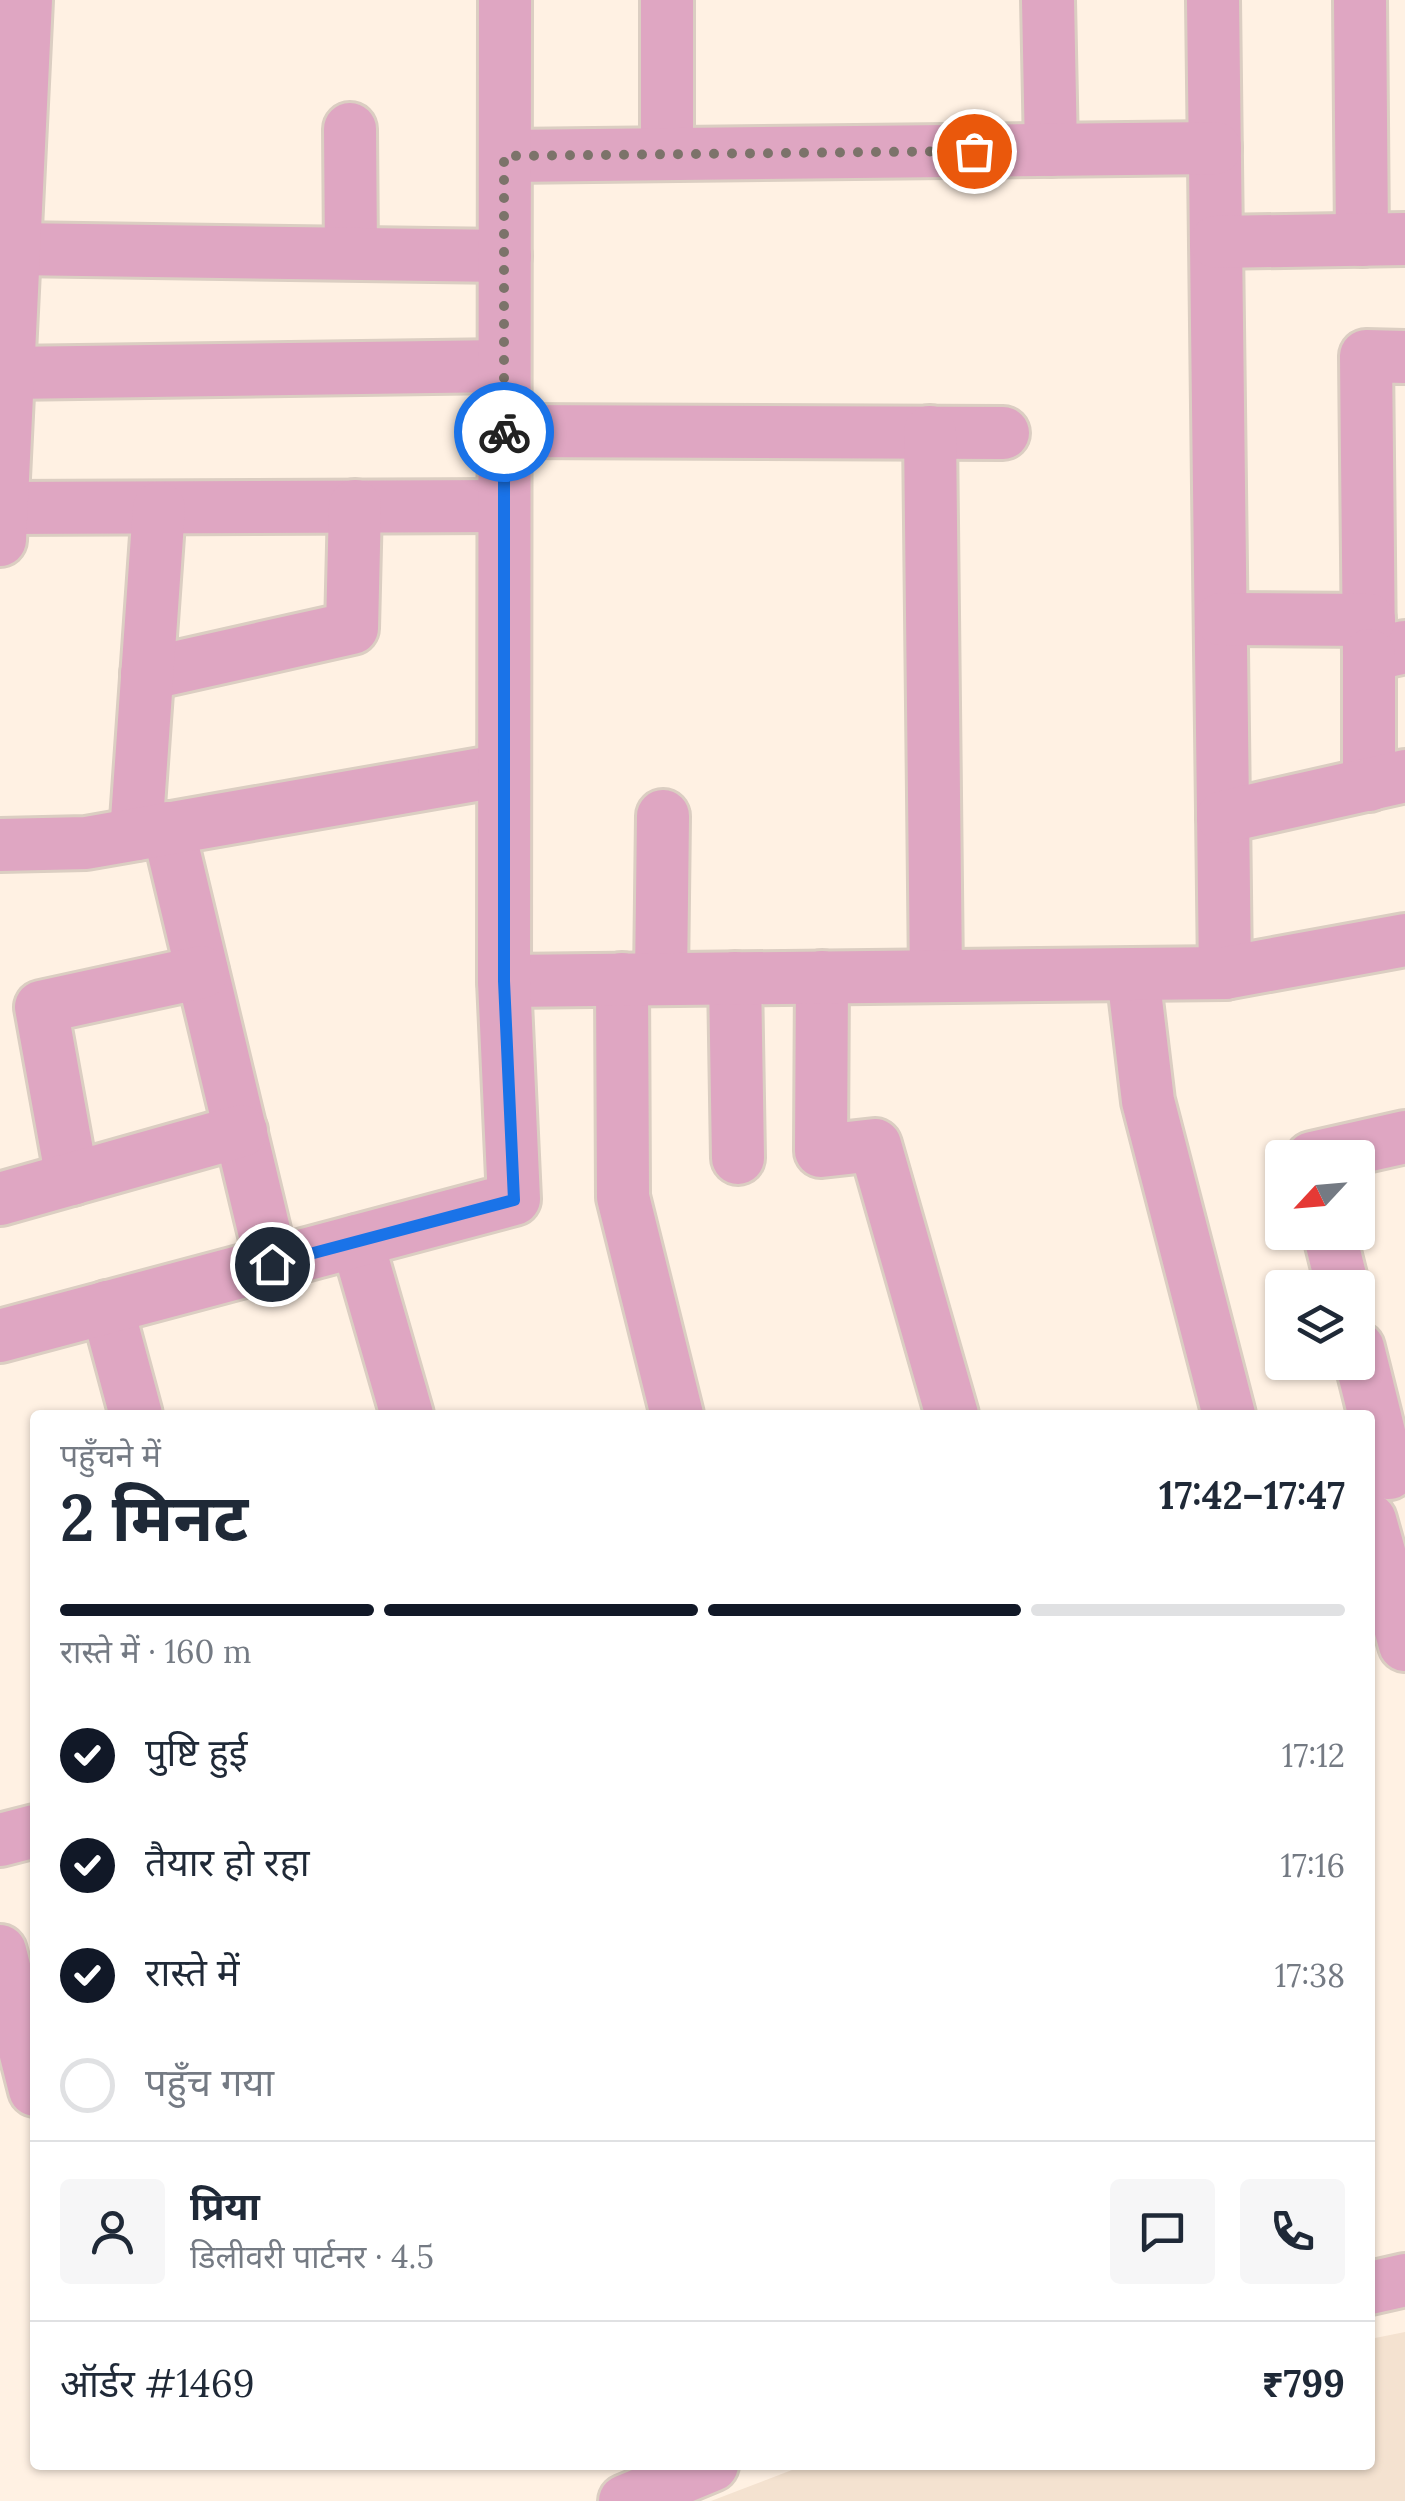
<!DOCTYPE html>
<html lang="hi">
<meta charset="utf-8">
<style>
:root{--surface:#fff;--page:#f6f6f7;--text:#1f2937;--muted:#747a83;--line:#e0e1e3;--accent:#111827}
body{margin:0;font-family:Lora,"Noto Sans Devanagari",serif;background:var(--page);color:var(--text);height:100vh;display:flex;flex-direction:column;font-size:38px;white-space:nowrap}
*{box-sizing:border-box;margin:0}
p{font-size:32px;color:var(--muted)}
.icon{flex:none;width:55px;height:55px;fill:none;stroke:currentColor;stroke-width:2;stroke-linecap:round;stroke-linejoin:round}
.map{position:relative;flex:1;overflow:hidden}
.panel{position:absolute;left:30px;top:1410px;width:1345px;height:1060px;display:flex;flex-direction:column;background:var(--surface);border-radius:10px;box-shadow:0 2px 8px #0004}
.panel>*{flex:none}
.needle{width:65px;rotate:244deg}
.controls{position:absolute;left:1265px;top:1140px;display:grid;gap:20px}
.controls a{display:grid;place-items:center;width:110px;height:110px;border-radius:10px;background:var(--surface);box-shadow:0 2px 8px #0004;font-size:50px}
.pin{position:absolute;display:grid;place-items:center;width:85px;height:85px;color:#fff;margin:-42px;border:5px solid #fff;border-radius:50%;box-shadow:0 2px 10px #0007}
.courier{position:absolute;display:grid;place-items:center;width:100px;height:100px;margin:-50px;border:8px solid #1a73e8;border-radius:50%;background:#fff;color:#222;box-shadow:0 2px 12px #0007}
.headline em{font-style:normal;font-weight:700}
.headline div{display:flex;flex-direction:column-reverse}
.headline{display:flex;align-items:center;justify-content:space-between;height:170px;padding:0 30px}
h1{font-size:65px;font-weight:700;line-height:75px}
.bar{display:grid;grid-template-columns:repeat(4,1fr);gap:15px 10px;align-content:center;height:120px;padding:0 30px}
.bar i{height:12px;border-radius:8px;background:var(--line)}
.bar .current{background:var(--accent)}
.bar p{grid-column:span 4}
.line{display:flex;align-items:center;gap:25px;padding:0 30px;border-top:2px solid var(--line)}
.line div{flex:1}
.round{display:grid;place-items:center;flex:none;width:105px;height:105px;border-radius:10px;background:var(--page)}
ol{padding:0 30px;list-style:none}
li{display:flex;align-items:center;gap:30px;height:110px}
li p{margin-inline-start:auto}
li .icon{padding:10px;border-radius:50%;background:var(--accent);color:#fff;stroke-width:4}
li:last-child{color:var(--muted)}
li i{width:55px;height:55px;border:5px solid var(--line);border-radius:50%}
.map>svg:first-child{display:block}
</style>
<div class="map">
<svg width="1405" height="2501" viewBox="0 0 1405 2501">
<rect width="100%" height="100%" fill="#fff1e3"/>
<!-- built -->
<polygon fill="#f4e2d0" points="1405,2332 1405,2501 711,2501 805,2465 1370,2465 1370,2339"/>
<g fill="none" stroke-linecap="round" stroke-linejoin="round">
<!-- minor casing -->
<g stroke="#dbcec2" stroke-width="58">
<g id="minor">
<polyline points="667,0 667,154"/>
<polyline points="1048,0 1051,150"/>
<polyline points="1213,0 1225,973"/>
<polyline points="1360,0 1362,240"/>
<polyline points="350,129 351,253"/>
<polyline points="505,156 1215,148"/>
<polyline points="1216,242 1405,239"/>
<polyline points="14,249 505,256"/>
<polyline points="1405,357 1366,356 1369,655 1405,647"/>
<polyline points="8,373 504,366"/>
<polyline points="504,431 1003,433"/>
<polyline points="930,432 936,976"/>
<polyline points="1,508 504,506"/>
<polyline points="0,540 26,0"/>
<polyline points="1221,619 1369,620"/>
<polyline points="147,674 352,628 355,506"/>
<polyline points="1369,785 1369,655"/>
<polyline points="1223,817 1405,776"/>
<polyline points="168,828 272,1264"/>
<polyline points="136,834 159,508"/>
<polyline points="0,845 86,843 504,770"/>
<polyline points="1133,975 1148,1101 1229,1415"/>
<polyline points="822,977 821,1151 875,1145 952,1415"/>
<polyline points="735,978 738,1158"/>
<polyline points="622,979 623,1197 677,1415"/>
<polyline points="661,979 663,816"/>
<polyline points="504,981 1225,973 1405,940"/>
<polyline points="1312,1158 1405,1137"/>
<polyline points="72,1179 41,1007 202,972"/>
<polyline points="0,1199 241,1131"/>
<polyline points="1329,1232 1343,1288"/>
<polyline points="357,1241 407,1415"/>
<polyline points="107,1307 136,1415"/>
<polyline points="0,1336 514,1199 504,981 505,0"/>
<polyline points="1358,1348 1389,1473"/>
<polyline points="1370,1520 1405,1645"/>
<polyline points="0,1840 35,1831"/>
<polyline points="0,1951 35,2090"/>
<polyline points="1370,2288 1405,2280"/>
<polyline points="625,2501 712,2465"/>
</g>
</g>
<!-- minor -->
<use href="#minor" stroke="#dfa6c2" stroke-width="52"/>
</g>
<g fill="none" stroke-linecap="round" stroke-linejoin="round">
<!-- done -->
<polyline stroke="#7c736a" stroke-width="10" stroke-dasharray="0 18" points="504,432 504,156 974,151"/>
<!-- route -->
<polyline stroke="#1a73e8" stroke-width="12" points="272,1264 514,1200 504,981 504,432"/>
</g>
</svg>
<div class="controls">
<a><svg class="needle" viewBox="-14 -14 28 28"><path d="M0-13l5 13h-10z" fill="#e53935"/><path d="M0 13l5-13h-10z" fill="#747a83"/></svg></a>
<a><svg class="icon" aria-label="layers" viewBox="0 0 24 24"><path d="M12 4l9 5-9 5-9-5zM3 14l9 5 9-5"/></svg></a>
</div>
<div class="pin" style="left:974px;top:151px;background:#ea580c"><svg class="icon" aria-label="bag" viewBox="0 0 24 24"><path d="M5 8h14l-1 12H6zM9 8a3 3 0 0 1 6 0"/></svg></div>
<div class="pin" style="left:272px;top:1264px;background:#1f2937"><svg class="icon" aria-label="home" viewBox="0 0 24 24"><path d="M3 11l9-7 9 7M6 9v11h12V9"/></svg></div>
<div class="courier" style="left:504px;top:432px"><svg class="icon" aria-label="bike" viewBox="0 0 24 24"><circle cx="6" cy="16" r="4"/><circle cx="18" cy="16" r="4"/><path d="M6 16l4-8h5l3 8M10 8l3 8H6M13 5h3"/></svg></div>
<section class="panel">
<div class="headline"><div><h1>2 मिनट</h1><p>पहुँचने में</p></div><em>17:42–17:47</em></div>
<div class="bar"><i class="current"></i><i class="current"></i><i class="current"></i><i></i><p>रास्ते में · 160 m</p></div>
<ol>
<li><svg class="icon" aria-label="check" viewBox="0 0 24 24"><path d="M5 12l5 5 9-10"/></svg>पुष्टि हुई<p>17:12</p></li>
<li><svg class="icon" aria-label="check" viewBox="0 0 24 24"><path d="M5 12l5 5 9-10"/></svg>तैयार हो रहा<p>17:16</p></li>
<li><svg class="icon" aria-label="check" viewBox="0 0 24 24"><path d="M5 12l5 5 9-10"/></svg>रास्ते में<p>17:38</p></li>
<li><i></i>पहुँच गया</li>
</ol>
<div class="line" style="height:180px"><a class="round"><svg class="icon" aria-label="person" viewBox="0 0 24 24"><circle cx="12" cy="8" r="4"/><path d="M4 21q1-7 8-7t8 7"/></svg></a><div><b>प्रिया</b><p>डिलीवरी पार्टनर · 4.5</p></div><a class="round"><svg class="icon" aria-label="chat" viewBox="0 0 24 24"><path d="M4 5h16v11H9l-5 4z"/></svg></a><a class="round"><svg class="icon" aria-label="phone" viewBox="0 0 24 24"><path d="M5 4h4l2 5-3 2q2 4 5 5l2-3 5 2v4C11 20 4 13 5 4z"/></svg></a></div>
<div class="line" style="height:130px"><div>ऑर्डर #1469</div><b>₹799</b></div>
</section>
</div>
